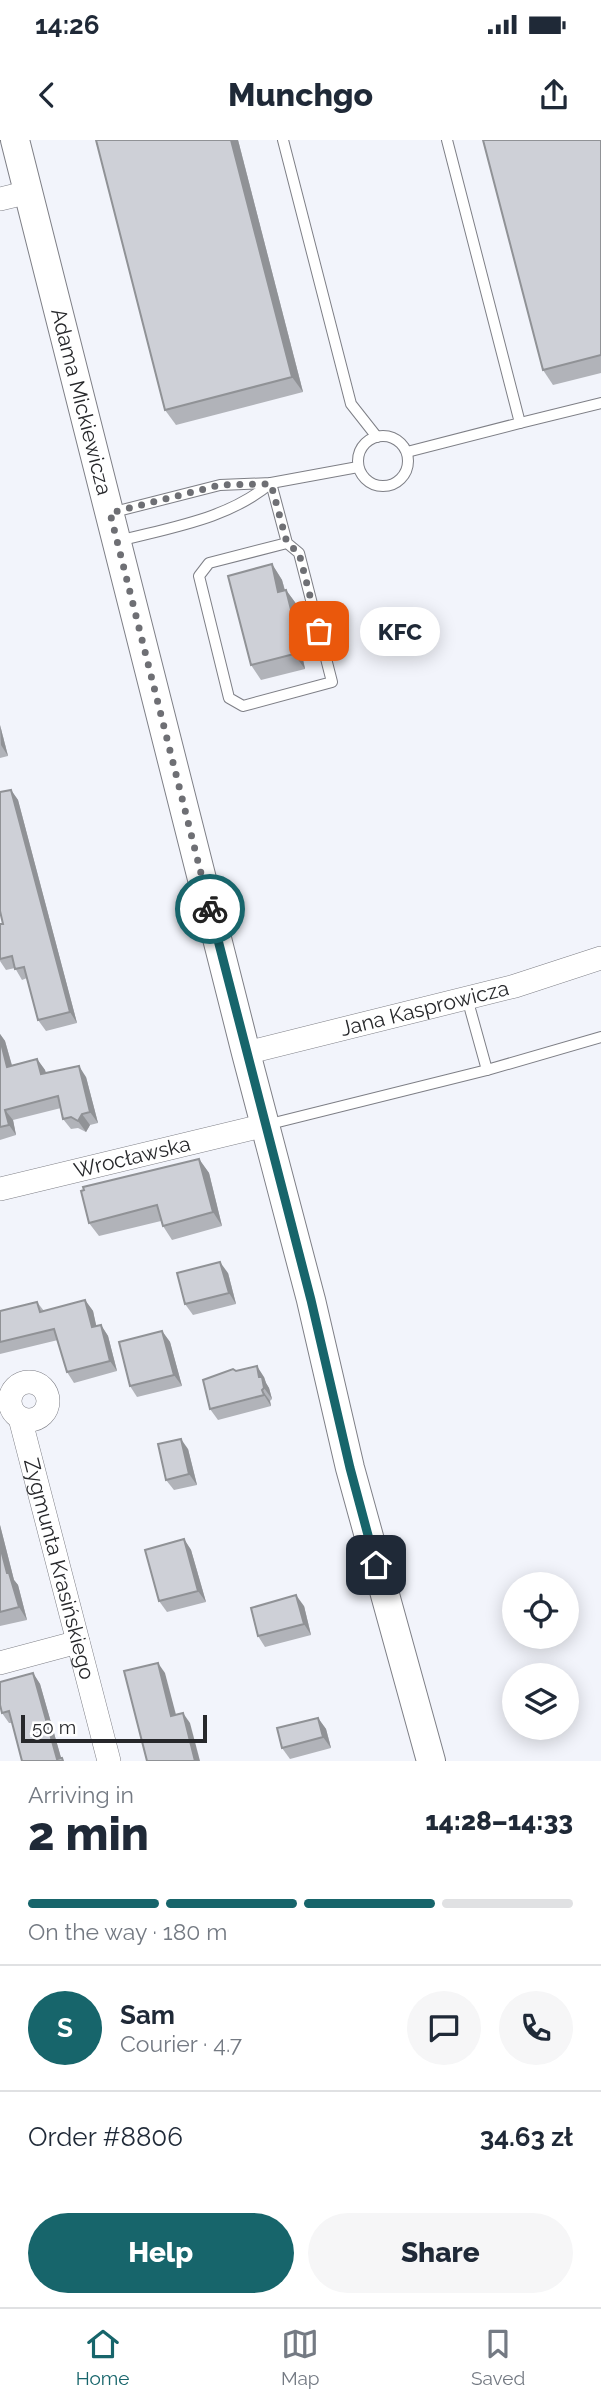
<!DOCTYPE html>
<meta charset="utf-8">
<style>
:root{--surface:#fff;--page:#f6f6f7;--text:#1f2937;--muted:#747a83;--line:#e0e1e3;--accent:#17656b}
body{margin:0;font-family:Raleway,sans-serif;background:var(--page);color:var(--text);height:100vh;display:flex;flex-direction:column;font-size:26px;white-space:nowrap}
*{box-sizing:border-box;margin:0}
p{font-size:23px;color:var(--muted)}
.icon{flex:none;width:38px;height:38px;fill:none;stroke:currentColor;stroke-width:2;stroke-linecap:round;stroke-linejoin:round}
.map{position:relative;height:1621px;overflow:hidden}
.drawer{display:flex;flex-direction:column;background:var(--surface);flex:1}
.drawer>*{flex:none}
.fabs{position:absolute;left:502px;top:1432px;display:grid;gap:14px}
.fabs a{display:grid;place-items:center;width:77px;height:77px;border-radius:50%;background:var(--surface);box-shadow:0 4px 18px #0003;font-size:35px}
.scale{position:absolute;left:21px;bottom:18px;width:186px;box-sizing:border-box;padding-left:7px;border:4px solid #27282b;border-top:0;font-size:19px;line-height:24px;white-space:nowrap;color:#27282b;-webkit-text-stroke:5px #fff;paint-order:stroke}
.pin{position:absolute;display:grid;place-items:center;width:60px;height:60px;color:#fff;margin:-30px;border-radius:14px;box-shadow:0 4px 10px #0006}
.courier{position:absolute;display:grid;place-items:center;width:70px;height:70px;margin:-35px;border:5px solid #17656b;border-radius:50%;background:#fff;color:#222;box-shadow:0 2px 9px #0007}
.bubble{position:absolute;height:49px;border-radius:24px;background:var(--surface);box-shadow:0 4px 18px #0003;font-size:23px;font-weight:800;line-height:49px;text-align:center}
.overview em{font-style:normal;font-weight:800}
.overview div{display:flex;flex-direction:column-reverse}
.overview{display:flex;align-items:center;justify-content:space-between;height:119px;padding:0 28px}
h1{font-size:46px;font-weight:800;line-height:52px}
.bar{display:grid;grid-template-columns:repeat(4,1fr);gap:10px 7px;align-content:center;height:84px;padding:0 28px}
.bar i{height:9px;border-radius:5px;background:var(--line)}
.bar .active{background:var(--accent)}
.bar p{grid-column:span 4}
.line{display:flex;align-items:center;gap:18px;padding:0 28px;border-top:2px solid var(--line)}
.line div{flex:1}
.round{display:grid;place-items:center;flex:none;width:74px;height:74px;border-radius:37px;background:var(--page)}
.action{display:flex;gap:14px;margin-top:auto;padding:14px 28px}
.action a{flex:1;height:80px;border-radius:42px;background:var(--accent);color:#fff;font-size:28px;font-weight:800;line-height:80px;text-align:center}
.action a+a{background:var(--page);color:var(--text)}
.status{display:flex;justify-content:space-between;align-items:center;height:49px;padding:0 35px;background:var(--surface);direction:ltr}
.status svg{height:19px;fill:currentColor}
header{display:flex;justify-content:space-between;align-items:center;height:91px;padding:0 28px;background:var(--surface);font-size:32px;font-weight:800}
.tab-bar{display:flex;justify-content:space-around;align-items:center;height:98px;border-top:2px solid var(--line);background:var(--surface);font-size:19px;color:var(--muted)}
.tab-bar a{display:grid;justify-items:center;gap:4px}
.tab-bar .active{color:var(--accent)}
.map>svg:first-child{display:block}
</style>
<div class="status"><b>14:26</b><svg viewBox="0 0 49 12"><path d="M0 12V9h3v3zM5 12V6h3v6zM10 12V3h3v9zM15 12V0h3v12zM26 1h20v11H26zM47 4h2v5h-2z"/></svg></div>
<header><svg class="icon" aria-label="back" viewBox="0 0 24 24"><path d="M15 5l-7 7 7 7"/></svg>Munchgo<svg class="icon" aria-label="share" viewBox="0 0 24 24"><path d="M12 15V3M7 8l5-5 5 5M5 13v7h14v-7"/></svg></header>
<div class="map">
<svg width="601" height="1621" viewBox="0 0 601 1621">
<rect width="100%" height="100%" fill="#f2f4fb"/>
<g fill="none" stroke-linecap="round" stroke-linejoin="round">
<!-- service casing -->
<g stroke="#7e7f86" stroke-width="12">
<g id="service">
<polyline points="283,0 351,264 377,297"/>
<polyline points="520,283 601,263"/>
<circle cx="383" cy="321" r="25"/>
<polyline points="407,312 520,283 447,0"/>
<polyline points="271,343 287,403 299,413 332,542 243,566 229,558 199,436 209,423 287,403"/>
<polyline points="110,373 220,345 271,343 358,327"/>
<path d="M119,401C172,387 228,379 271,343"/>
<polyline points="467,858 487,930 601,897"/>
<polyline points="266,985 487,930"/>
</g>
</g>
<!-- minor casing -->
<g stroke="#7e7f86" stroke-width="24">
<g id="minor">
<polyline points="0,59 29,52"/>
<path id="s1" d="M246,913L515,846L601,818"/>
<path id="s2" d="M0,1049L266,985"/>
<circle cx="29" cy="1261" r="19"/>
<path id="s3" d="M20,1278L109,1621"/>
<polyline points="0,1523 78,1502"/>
</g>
</g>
<!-- tertiary casing -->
<g stroke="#7e7f86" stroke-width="30">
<g id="tertiary">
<path id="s4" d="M15,0L246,913L311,1160L350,1328L431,1621"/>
</g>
</g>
<!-- service -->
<use href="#service" stroke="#fff" stroke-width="10"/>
<!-- minor -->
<use href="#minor" stroke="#fff" stroke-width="23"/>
<!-- tertiary -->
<use href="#tertiary" stroke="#fff" stroke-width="28"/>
</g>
<!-- wall -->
<g fill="#b1b3b9">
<polygon points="96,0 238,0 303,252 176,285 165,270"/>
<polygon points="601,0 601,233 553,245 543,230"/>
<polygon points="272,424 282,440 285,450 286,450 297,465 308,509 301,510 305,529 261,540 251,525"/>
<polygon points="0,585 8,616 0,618"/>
<polygon points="11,650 18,660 77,883 46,891 38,880 27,838 22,840 15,828 6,830 0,821 0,784 3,784"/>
<polygon points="0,894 5,901 12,925 37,919 45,930 46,933 86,937 98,983 90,985 86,992 78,988 71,989 63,979 61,968 13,980 16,995 0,1000"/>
<polygon points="199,1019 209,1033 222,1086 172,1100 163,1086 161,1081 99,1096 89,1083 84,1050"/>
<polygon points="228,1133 236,1164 193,1175 185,1164"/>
<polygon points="85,1160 93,1171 96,1186 101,1185 108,1196 117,1231 74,1243 67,1232 58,1200 0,1214 0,1171 37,1162 44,1171"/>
<polygon points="162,1191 170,1202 182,1246 137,1257 130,1246"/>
<polygon points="236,1231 264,1237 266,1243 269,1248 272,1259 270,1261 271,1266 218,1280 210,1269"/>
<polygon points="188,1309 197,1345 174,1350 166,1340"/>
<polygon points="0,1385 14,1440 18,1445 27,1480 0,1486"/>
<polygon points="184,1399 191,1410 206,1462 167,1472 159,1461"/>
<polygon points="304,1466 311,1495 265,1507 258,1496"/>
<polygon points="33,1533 40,1544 61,1618 12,1583 9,1583 2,1573"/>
<polygon points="318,1578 326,1589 331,1608 290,1619 282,1608"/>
</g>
<!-- shaded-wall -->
<g fill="#909296">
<polygon points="231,0 238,0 303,252 292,237"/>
<polygon points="272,424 282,440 289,467 278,452"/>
<polygon points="286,450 297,465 308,509 297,493"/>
<polygon points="290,495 301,510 305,529 294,514"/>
<polygon points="0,585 8,616 1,605"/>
<polygon points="11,650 18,660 77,883 70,872"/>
<polygon points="0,894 5,901 15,937 7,927 0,899"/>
<polygon points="37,919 45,930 49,945 41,934"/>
<polygon points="79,926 86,937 98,983 90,972"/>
<polygon points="5,970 13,980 16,995 9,985"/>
<polygon points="82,974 90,985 86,992 78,981"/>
<polygon points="199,1019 209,1033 222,1086 213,1072"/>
<polygon points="220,1122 228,1133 236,1164 229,1153"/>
<polygon points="85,1160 93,1171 99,1198 92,1187"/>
<polygon points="101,1185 108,1196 117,1231 110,1221"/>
<polygon points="162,1191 170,1202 182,1246 174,1235"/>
<polygon points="257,1226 264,1237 266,1243 269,1248 272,1259 264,1248 259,1237"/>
<polygon points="262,1250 270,1261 271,1266 264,1255"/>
<polygon points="181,1299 188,1309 197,1345 189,1334"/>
<polygon points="0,1385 14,1440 18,1445 27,1480 19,1467 7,1433 0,1406"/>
<polygon points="184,1399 191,1410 206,1462 198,1451"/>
<polygon points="296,1455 304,1466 311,1495 304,1484"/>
<polygon points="158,1523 165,1533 179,1586 171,1576"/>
<polygon points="33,1533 40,1544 62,1621 57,1619"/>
<polygon points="183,1573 190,1583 200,1621 195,1621"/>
<polygon points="318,1578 326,1589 331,1608 323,1597"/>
</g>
<!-- building -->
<g fill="#ced0d7" stroke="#909296" stroke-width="2">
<polygon points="96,0 231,0 292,237 165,270"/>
<polygon points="483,0 601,0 601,215 543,230"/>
<polygon points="272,424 278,452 286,450 297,493 290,495 294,514 251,525 228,436"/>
<polygon points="11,650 70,872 38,880 24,827 15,829 12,816 0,819 0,784 3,784 0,771 0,652"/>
<polygon points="0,899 7,927 37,919 41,934 79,926 90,972 82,974 78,981 71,977 63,979 58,956 5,970 9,985 0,987"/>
<polygon points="199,1019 213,1072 163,1086 157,1065 89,1083 81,1051 84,1050 83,1047"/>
<polygon points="220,1122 229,1153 185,1164 177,1133"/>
<polygon points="85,1160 92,1187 101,1185 110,1221 67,1232 54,1189 0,1202 0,1171 37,1162 40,1172"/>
<polygon points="162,1191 174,1235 130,1246 119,1202"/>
<polygon points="257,1226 259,1237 262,1237 264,1248 262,1250 264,1255 210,1269 203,1240 233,1229 236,1231"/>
<polygon points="181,1299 189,1334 166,1340 158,1304"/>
<polygon points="184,1399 198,1451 159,1461 145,1410"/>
<polygon points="0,1406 7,1433 9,1433 19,1467 0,1472"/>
<polygon points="296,1455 304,1484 258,1496 251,1468"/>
<polygon points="158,1523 171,1576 183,1573 195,1621 147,1621 124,1531"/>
<polygon points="33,1533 57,1619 62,1618 63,1621 22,1621 9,1571 2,1573 0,1565 0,1542"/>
<polygon points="318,1578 323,1597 282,1608 277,1588"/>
</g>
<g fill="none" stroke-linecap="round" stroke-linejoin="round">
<!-- done -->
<polyline stroke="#6e6f74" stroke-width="7" stroke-dasharray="0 12.6" points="210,769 110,373 220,345 271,344 287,403 299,413 319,491"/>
<!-- route -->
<polyline stroke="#17656b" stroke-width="9" points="210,769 311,1160 350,1328 376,1425"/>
</g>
<g text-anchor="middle" stroke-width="5" stroke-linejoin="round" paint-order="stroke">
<!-- street labels -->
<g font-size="21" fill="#27282b" stroke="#fff">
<text dy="7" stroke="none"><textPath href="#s4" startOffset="270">Adama Mickiewicza</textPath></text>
<text dy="7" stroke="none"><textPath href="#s1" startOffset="184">Jana Kasprowicza</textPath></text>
<text dy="7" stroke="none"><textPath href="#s2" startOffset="136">Wrocławska</textPath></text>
<text dy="7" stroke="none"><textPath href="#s3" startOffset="156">Zygmunta Krasińskiego</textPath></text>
</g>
</g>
</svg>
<div class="fabs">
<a><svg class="icon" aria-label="locate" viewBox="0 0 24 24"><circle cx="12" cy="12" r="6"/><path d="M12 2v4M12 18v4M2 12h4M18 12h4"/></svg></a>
<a><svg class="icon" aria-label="layers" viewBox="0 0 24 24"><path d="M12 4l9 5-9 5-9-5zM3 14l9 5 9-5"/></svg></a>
</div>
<div class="scale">50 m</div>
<div class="pin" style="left:319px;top:491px;background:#ea580c"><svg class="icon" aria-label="bag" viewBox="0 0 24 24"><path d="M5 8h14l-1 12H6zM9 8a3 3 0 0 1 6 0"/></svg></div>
<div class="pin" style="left:376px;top:1425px;background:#1f2937"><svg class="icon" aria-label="home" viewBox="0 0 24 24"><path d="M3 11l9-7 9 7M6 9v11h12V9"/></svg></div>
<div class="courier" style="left:210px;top:769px"><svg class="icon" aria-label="bike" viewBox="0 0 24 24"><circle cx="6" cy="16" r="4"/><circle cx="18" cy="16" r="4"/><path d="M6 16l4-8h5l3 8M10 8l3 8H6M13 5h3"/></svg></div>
<div class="bubble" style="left:360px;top:467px;width:80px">KFC</div>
</div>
<section class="drawer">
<div class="overview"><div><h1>2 min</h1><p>Arriving in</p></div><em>14:28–14:33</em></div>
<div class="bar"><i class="active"></i><i class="active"></i><i class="active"></i><i></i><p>On the way · 180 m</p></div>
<div class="line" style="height:126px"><b class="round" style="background:var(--accent);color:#fff">S</b><div><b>Sam</b><p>Courier · 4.7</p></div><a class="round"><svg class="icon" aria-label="chat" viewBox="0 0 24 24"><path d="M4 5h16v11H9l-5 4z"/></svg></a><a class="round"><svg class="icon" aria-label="phone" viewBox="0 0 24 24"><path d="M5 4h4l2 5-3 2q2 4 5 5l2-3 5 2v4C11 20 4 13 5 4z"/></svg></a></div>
<div class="line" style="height:91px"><div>Order #8806</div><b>34.63 zł</b></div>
<div class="action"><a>Help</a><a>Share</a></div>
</section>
<nav class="tab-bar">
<a class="active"><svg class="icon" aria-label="home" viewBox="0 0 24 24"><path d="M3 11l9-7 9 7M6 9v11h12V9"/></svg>Home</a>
<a><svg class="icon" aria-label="map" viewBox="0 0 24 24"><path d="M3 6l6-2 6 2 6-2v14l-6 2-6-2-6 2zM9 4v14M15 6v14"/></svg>Map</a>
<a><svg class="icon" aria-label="saved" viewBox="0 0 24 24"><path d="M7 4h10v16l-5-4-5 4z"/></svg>Saved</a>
</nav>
